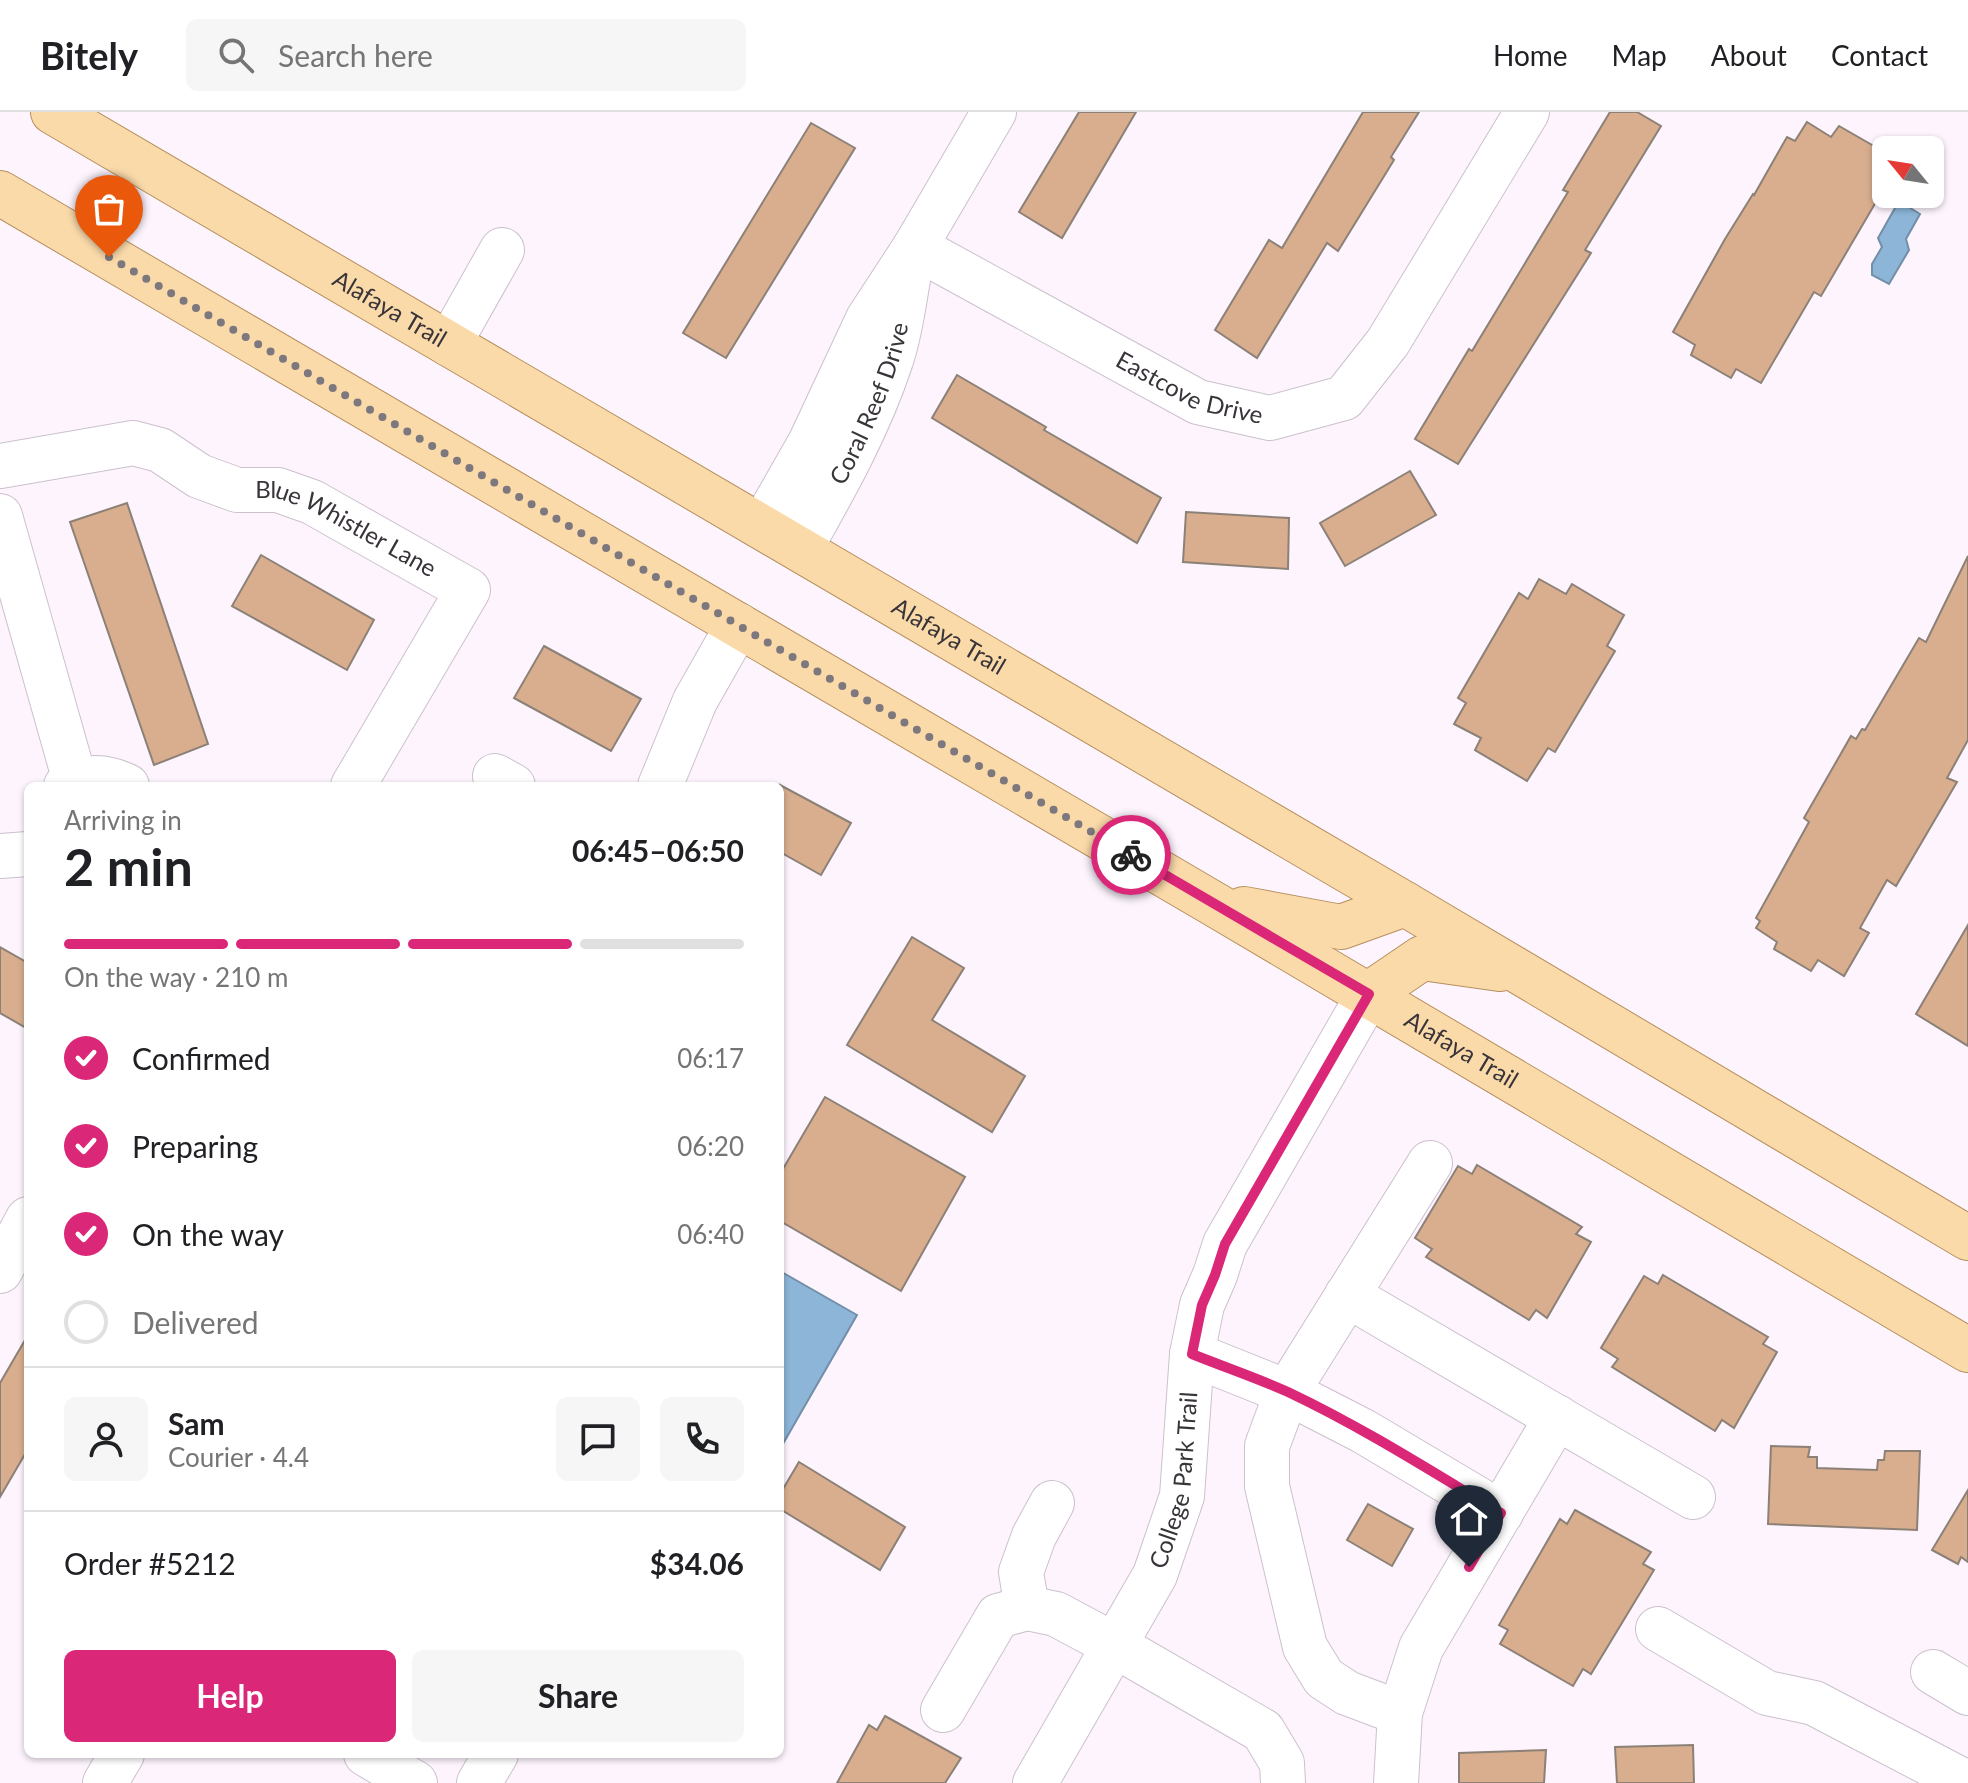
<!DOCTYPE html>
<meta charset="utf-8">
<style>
:root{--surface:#fff;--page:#f6f6f6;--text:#202124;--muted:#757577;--line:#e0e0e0;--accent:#db2777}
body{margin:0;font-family:Lato,sans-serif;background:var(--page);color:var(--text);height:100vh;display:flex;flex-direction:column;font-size:30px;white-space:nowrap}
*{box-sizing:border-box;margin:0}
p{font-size:26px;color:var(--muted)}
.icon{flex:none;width:44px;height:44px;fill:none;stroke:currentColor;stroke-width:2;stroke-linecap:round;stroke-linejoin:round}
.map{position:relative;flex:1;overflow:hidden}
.sheet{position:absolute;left:24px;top:670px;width:760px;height:976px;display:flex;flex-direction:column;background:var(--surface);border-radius:12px;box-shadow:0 2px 6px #0004}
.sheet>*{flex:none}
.needle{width:52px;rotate:300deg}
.fabs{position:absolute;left:1872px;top:24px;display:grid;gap:16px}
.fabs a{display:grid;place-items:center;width:72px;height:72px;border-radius:12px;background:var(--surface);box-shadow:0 2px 6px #0004;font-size:40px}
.pin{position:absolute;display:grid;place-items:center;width:68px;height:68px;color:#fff;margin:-82px -34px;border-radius:50% 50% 50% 0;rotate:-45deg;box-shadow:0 0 8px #0007}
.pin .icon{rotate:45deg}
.courier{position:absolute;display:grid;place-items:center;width:80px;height:80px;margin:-40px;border:6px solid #db2777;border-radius:50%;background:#fff;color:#222;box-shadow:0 2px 10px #0007}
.overview em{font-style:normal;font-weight:700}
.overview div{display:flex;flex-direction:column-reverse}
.overview{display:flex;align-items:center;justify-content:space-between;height:136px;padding:0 40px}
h1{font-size:52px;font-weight:700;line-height:60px}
.bar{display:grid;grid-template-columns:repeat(4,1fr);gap:12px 8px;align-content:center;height:96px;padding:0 40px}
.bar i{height:10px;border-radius:6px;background:var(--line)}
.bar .selected{background:var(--accent)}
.bar p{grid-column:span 4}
.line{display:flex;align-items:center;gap:20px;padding:0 40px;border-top:2px solid var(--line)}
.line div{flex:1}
.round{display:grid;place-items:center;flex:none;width:84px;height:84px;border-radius:12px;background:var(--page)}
ol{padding:0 40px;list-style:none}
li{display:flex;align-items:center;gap:24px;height:88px}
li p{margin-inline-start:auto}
li .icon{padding:8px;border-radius:50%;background:var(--accent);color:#fff;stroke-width:4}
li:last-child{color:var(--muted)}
li i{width:44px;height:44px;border:4px solid var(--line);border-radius:50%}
.button{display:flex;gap:16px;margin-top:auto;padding:16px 40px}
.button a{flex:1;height:92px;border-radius:12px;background:var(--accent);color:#fff;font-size:32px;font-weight:700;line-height:92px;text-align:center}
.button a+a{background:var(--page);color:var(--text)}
header{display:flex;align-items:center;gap:48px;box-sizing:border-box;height:112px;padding:0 40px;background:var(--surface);border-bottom:2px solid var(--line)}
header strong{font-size:38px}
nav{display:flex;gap:44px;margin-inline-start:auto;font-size:28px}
.search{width:560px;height:72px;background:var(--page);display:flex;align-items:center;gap:20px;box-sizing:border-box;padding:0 28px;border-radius:12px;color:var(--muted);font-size:30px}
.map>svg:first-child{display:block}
</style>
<header>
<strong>Bitely</strong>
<div class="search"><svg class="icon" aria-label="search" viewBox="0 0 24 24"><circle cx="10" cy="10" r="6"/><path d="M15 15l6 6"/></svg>Search here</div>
<nav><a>Home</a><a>Map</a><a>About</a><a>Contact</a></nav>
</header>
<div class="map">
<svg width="1968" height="1671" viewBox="0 0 1968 1671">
<rect width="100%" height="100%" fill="#fdf4fe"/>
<!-- water -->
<g fill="#8cb5d7" stroke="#738ea8" stroke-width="2">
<polygon points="1899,89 1920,102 1906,127 1909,138 1889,172 1872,163 1872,152 1882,135 1878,126"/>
<polygon points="780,1159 857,1203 780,1337"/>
</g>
<!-- building -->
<g fill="#d8ae8e" stroke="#8c8077" stroke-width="2">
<polygon points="1079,0 1136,0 1062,126 1019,100"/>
<polygon points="1363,0 1419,0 1391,45 1394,48 1338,139 1327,131 1257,246 1215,218 1269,128 1282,136"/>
<polygon points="1610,0 1637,0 1661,14 1585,138 1591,141 1458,352 1415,327 1469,237 1472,239 1568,80 1563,78"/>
<polygon points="1807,10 1831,25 1839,14 1886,41 1886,58 1873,79 1880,83 1821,184 1814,180 1761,271 1736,257 1731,266 1691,243 1695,233 1673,220 1725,127 1753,82 1754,83 1787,25 1795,29"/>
<polygon points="811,11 855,36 726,246 683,221"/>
<polygon points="957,263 1046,315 1044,318 1161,386 1137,431 932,306"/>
<polygon points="1410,359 1436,403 1345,454 1320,411"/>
<polygon points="127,391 208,632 154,653 70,410"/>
<polygon points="1186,400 1289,406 1288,457 1183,450"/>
<polygon points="261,443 374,508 347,558 232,494"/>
<polygon points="1968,444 1968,628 1947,666 1957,670 1896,774 1887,768 1860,816 1869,821 1844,864 1818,848 1811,859 1774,837 1777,830 1756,816 1760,809 1756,806 1809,710 1804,706 1851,624 1856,627 1862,617 1865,618 1919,526 1926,530"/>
<polygon points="1539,467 1566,482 1572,472 1624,503 1607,534 1615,539 1555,640 1548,636 1527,669 1475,638 1481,626 1454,612 1466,591 1458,586 1519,481 1528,487"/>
<polygon points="544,534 641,587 611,639 514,586"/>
<polygon points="780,673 851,711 821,763 780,740"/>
<polygon points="1968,813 1968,934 1916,902"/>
<polygon points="912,825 964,856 932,908 1025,964 992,1020 847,933"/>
<polygon points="0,835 28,851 28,917 0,901"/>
<polygon points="825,985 965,1065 901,1179 780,1109 780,1062"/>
<polygon points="1477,1053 1582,1115 1576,1122 1591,1130 1547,1206 1536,1198 1529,1208 1426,1145 1432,1137 1415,1126 1458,1054 1472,1062"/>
<polygon points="1663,1163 1768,1225 1763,1232 1777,1240 1734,1316 1722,1308 1715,1319 1612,1255 1618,1247 1601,1236 1644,1164 1658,1172"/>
<polygon points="28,1223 28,1337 0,1385 0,1271"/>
<polygon points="1771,1334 1810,1335 1808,1345 1817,1345 1817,1356 1877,1358 1878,1348 1884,1348 1885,1339 1920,1339 1917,1418 1768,1412"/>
<polygon points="799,1350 905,1415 880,1458 780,1397 780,1382"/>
<polygon points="1968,1378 1968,1450 1961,1445 1958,1452 1932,1438"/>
<polygon points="1368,1392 1413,1417 1392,1454 1347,1428"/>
<polygon points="1575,1398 1651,1440 1643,1452 1654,1458 1591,1562 1583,1557 1573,1574 1500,1532 1508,1518 1499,1513 1560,1407 1567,1412"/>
<polygon points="885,1604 961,1646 945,1671 837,1671 869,1613 877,1618"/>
<polygon points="1693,1633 1694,1671 1617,1671 1615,1635"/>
<polygon points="1546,1638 1544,1671 1459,1671 1459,1641"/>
</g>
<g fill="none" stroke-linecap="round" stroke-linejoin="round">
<!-- minor casing -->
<g stroke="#cbc1cd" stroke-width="46">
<g id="minor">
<path id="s1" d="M915,135L1198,290L1270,306L1344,286L1388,230L1527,0"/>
<polyline points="449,232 502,138"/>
<path id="s2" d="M0,354L133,331L160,338L199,364L237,378H278L312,390L468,478L353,674"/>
<polyline points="0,404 75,669"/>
<polyline points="762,415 810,331 868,207 915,135 994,0"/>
<path id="s3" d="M800,437C835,375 869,315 891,248C901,219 904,187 910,157"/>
<polyline points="495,664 513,674"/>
<path d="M66,674C86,663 106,664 127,674"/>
<polyline points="660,674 695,589 738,513"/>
<polyline points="0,744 28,742"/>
<polyline points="0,1159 28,1107"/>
<polyline points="1347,1183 1693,1385"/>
<polyline points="1192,1242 1287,1280 1363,1319 1501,1401"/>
<polyline points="1027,1496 1021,1460 1034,1424 1052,1391"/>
<polyline points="1658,1517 1767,1581 1814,1591 1967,1671"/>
<polyline points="1933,1560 1968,1581"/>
<polyline points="943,1598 998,1504 1027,1496 1056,1502 1114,1533 1263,1619 1282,1651 1283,1671"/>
<polyline points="1400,1601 1347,1581 1324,1566 1305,1535 1267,1374 1267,1334 1287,1280 1430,1051"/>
<polyline points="366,1642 415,1671"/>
<polyline points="105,1671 122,1642"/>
<polyline points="479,1671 496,1642"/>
<path id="s4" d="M1035,1671L1155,1463L1182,1384L1192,1242L1202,1193L1215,1163L1225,1132L1369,882"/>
<polyline points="1396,1671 1400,1601 1421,1536 1557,1305"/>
</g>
</g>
<!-- major casing -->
<g stroke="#b5905d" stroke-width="46">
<g id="major">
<path id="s5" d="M53,0L1405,792L1968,1126"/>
<path id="s6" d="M0,81L1214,792L1968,1238"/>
<polyline points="1244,797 1341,815 1405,792"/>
<polyline points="1369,882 1422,846 1500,857"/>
</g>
</g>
<!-- minor -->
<use href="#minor" stroke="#fff" stroke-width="44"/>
<!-- major -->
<use href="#major" stroke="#fbdaaa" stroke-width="44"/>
</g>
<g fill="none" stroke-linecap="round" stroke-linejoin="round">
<!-- done -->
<polyline stroke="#7d777e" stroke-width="8" stroke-dasharray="0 14.4" points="109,145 1131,743"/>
<!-- route -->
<path stroke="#db2777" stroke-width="10" d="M1131,743L1369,882L1225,1132L1215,1163L1202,1193L1192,1242C1224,1255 1257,1266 1288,1280C1362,1315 1431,1359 1501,1401L1469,1455"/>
</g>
<g text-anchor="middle" stroke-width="7" stroke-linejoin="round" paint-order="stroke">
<!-- street labels -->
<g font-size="24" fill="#383439" stroke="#fff">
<text dy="8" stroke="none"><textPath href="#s5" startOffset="390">Alafaya Trail</textPath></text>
<text dy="8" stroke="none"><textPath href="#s1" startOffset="310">Eastcove Drive</textPath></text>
<text dy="8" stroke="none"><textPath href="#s3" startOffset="162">Coral Reef Drive</textPath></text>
<text dy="8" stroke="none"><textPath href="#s2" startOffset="368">Blue Whistler Lane</textPath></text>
<text dy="8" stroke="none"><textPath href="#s5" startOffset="1038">Alafaya Trail</textPath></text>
<text dy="8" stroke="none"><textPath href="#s6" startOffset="1694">Alafaya Trail</textPath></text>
<text dy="8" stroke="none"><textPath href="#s4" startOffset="338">College Park Trail</textPath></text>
</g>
</g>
</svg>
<div class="fabs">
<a><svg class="needle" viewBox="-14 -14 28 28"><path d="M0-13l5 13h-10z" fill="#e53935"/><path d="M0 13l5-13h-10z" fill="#757577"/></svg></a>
</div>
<div class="pin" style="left:109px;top:145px;background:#ea580c"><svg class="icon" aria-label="bag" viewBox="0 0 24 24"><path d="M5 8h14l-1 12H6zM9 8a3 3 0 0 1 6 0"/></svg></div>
<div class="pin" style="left:1469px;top:1455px;background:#1f2937"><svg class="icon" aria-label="home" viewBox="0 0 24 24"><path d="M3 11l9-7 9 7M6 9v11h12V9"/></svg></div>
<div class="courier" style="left:1131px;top:743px"><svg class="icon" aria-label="bike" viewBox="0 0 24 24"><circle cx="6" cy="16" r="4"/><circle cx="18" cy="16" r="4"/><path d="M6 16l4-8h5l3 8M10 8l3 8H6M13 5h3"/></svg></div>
<section class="sheet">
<div class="overview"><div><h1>2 min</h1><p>Arriving in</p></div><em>06:45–06:50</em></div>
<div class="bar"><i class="selected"></i><i class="selected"></i><i class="selected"></i><i></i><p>On the way · 210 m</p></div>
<ol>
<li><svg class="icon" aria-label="check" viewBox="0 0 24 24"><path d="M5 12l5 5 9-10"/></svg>Confirmed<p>06:17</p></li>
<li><svg class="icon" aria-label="check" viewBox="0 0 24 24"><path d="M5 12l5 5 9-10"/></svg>Preparing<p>06:20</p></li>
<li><svg class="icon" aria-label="check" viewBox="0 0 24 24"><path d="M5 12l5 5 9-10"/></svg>On the way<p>06:40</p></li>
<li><i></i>Delivered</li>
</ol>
<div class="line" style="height:144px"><a class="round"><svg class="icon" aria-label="person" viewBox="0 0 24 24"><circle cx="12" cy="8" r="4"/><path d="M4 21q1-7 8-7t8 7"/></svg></a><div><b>Sam</b><p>Courier · 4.4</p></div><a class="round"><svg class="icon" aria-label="chat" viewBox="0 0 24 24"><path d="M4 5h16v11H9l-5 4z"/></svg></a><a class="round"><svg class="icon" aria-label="phone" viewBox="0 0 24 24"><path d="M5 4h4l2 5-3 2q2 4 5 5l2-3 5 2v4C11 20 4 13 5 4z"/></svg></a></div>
<div class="line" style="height:104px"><div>Order #5212</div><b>$34.06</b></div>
<div class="button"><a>Help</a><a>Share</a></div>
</section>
</div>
